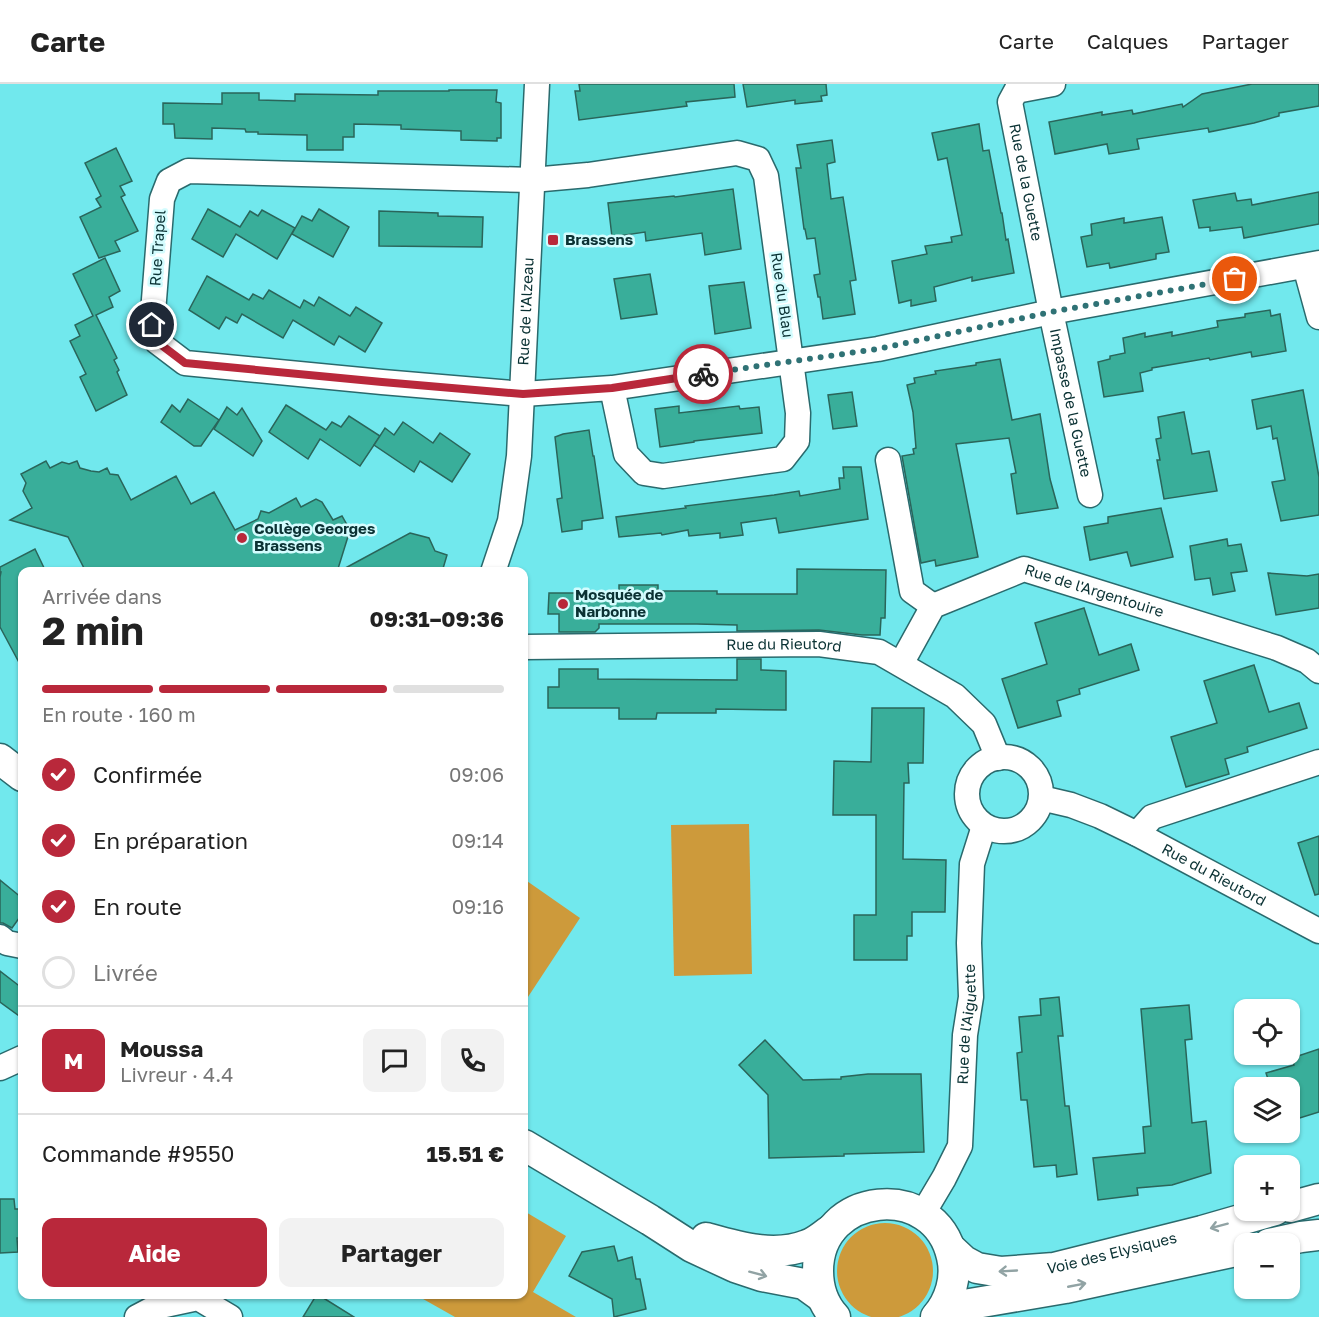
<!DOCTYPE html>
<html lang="fr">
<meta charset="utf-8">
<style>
:root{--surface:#fff;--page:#f2f2f2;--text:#222;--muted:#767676;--line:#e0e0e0;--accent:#b9283b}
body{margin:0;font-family:"Golos Text",sans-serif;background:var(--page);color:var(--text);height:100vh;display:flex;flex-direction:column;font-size:22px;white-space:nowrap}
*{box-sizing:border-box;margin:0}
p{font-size:20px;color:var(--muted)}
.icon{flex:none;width:33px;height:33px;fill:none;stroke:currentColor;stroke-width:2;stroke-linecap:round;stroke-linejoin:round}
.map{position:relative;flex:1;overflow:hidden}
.panel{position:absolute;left:18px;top:483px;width:510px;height:732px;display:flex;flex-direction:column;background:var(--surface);border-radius:12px;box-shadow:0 2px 4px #0004}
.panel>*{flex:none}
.fabs{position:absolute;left:1234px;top:915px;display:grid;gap:12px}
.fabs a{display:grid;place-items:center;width:66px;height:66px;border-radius:12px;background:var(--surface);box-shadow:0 2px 4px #0004;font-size:30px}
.pin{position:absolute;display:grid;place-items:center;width:51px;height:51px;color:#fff;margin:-26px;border:3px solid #fff;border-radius:50%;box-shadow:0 2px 6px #0007}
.courier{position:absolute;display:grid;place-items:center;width:60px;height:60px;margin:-30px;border:4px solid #b9283b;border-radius:50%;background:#fff;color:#222;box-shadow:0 2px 8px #0007}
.summary em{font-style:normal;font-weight:700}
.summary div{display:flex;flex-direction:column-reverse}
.summary{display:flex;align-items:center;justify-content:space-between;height:102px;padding:0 24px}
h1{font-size:39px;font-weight:700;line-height:45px}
.bar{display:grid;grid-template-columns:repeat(4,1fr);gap:9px 6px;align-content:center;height:72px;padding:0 24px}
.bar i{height:8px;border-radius:4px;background:var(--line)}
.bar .current{background:var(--accent)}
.bar p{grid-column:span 4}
.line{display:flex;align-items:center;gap:15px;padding:0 24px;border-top:2px solid var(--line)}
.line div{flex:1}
.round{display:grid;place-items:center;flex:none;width:63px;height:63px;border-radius:12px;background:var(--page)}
ol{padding:0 24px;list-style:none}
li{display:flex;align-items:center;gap:18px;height:66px}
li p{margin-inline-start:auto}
li .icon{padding:6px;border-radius:50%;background:var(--accent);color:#fff;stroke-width:4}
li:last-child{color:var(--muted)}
li i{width:33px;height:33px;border:3px solid var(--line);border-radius:50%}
.action{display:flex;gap:12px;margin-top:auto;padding:12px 24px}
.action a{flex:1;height:69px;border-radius:12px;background:var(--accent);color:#fff;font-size:24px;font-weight:700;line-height:69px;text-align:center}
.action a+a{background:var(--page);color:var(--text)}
header{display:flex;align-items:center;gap:36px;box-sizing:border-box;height:84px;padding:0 30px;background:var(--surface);border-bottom:2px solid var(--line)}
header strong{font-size:28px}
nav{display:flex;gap:33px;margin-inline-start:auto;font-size:21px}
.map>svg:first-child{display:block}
</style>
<header>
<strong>Carte</strong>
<nav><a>Carte</a><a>Calques</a><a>Partager</a></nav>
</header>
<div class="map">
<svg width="1319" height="1233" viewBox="0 0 1319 1233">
<rect width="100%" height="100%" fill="#71e8ed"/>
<!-- green -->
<g fill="#cd9a3b">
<polygon points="749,740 752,890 674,892 671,741"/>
<polygon points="524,795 580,834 524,919"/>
<polygon points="524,1127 566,1152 533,1208 576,1233 455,1233 416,1211 524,1210"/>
<circle cx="885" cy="1187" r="48"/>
</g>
<!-- building -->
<g fill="#39ae9a" stroke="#2a655a" stroke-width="1.5">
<polygon points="579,0 734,0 735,13 686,18 687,22 579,36 575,7 580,7"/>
<polygon points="743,0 826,0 827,11 821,12 822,17 795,20 795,16 747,23"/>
<polygon points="1252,0 1319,0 1319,22 1279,29 1279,32 1254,39 1209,48 1208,44 1137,55 1139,65 1109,70 1107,60 1055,70 1049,38 1102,28 1102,31 1132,26 1133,30 1182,20 1183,23 1202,10"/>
<polygon points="449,6 497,6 496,18 501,19 501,54 497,54 497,57 461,56 461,47 401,45 401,41 354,40 354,53 343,53 343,66 307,66 307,51 258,50 258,48 246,48 245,45 212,44 212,55 175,54 174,40 163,40 163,19 222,20 222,9 259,9 259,16 295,17 295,10 378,11 378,7 449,7"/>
<polygon points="979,40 983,67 989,66 1001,129 1002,129 1006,156 1008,155 1014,189 972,197 972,193 934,203 936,217 911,222 911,216 899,219 892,177 927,170 925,162 952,158 951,153 962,151 947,74 938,76 932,49"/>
<polygon points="832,56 835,78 827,80 831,115 843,113 856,196 850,197 855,230 823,235 820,213 818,213 814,191 820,190 815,154 807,155 805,145 804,145 796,84 801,84 797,61"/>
<polygon points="116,64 132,97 120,102 125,111 121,113 138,147 115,157 120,167 99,174 80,133 101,123 96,115 101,112 85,79"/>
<polygon points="733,105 741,165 705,171 702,149 646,157 645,148 612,153 608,119 674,112 675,113"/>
<polygon points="1319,108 1319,140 1244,154 1242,143 1210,147 1210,143 1199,144 1193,116 1235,109 1237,117 1251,115 1252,121"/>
<polygon points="208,125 240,143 250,127 258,132 262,126 295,144 277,175 236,150 223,173 192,155"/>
<polygon points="319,125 349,143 333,173 292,150 302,132 312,137"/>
<polygon points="379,127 438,129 438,132 483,133 482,163 379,162"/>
<polygon points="1162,133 1169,168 1156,170 1156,175 1110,184 1109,179 1087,183 1081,153 1092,151 1091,140 1124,134 1124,139"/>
<polygon points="105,174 120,207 109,213 113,223 96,231 117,274 114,276 119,286 117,288 127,311 96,327 80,293 86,290 70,257 80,252 75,241 93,232 73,190"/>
<polygon points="650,190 657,230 621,235 614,195"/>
<polygon points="207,192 249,216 253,210 263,215 269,206 300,224 304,216 314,222 319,213 350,232 356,223 382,239 365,268 339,252 334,261 293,236 283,254 242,230 237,239 226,233 219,245 189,226"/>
<polygon points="744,198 751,244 715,250 709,202"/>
<polygon points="1270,226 1271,232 1280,230 1286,267 1252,273 1251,268 1210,276 1209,274 1152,284 1152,286 1140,289 1143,307 1104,313 1098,278 1110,275 1110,272 1125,269 1123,254 1145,249 1145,253 1172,248 1172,252 1218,243 1217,237 1245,233 1245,230"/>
<polygon points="1000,275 1012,336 1040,330 1050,395 1058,424 1017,430 1011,390 1016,389 1009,354 956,360 978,473 936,482 935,476 921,479 902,372 914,370 913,365 916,364 913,328 907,301 915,299 914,294 936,290 935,287 976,281 976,279"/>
<polygon points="1303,306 1319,393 1319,431 1281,437 1272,398 1285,396 1277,354 1273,355 1271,342 1257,345 1252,316"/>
<polygon points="852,308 857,342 833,345 828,311"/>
<polygon points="188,315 219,336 201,362 194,362 161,338 172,321 180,328"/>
<polygon points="286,321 326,346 332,338 341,343 349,332 380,352 360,382 320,355 308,375 269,348"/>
<polygon points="679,322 679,329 739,322 740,325 759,323 762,349 694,357 694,358 660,363 655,325"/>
<polygon points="227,323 237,331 242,324 262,357 253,372 214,345"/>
<polygon points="1184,328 1192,370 1209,367 1217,407 1164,415 1157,376 1160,376 1156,355 1161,354 1158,333"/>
<polygon points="403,338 433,359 440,349 470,370 452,398 420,377 414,388 374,361 385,344 394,351"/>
<polygon points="589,346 593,372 594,372 603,434 582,437 582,445 562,448 557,415 562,414 555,353 563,350"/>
<polygon points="46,377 50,384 62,378 69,380 77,377 80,384 91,387 99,388 107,384 110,390 118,391 131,416 176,392 191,420 214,408 235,446 258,435 261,427 269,429 296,414 301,423 316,415 322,418 333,436 342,432 350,446 337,488 86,488 68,453 10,436 32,424 23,407 26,399 21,390"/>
<polygon points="843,383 861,383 868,435 779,449 776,434 741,439 743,451 720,454 720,449 689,452 688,446 662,451 661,449 619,453 616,433 686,424 685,422 774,411 799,407 800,412 840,405 839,394 844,394"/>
<polygon points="1161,424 1173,473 1131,482 1127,468 1090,476 1084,443 1108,439 1108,433"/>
<polygon points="410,449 429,454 435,467 447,471 442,488 338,488"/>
<polygon points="1227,455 1228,462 1241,460 1247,487 1231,489 1235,507 1213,511 1210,494 1195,496 1190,462"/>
<polygon points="35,465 46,488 22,488 22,584 0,543 0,493 1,488 0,488 0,483"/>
<polygon points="797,485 886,486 885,534 881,534 880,551 862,551 819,546 737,547 737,541 697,540 599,540 599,544 595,548 559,548 559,530 548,530 549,509 619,509 619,501 658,501 658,507 717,507 717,510 797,510"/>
<polygon points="1268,489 1307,492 1319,490 1319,524 1276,531"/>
<polygon points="1084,524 1099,571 1131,560 1139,586 1079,605 1080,610 1057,617 1061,632 1018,644 1002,595 1047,580 1035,539"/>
<polygon points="737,575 761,575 761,586 786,587 786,626 716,625 716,629 657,629 656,635 619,635 619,624 548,624 548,603 559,603 559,585 598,585 598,595 737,596"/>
<polygon points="1254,581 1269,628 1299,619 1307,644 1247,663 1248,668 1225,675 1229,690 1186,703 1171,653 1217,639 1204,597"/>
<polygon points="872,624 924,624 923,679 908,679 909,699 904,699 903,775 946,776 945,828 912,828 912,852 907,852 907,876 854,876 854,831 876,831 876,731 833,731 834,677 871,678"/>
<polygon points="1319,752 1319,810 1315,811 1298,759"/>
<polygon points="0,796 22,814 22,830 12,844 3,839 0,839"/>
<polygon points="0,887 22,904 22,934 0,918"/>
<polygon points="1059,913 1063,952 1058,952 1065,1022 1069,1022 1077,1090 1057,1093 1056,1081 1034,1083 1027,1016 1021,1016 1017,969 1022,968 1019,933 1041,931 1040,915"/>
<polygon points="1189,921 1192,955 1185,956 1192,1039 1206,1037 1211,1089 1172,1101 1137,1104 1138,1111 1098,1116 1093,1074 1145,1069 1143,1043 1151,1042 1141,925"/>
<polygon points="765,956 803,996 841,995 841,993 868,990 921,990 924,1068 844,1070 844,1072 769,1074 768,1011 739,981"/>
<polygon points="1319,965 1319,1028 1290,1037 1290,1004 1271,1004 1266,989 1294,981 1292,974"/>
<polygon points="0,1115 14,1115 15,1125 20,1125 22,1154 17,1154 18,1168 0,1169"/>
<polygon points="614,1162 618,1177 632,1173 636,1195 640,1195 646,1225 614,1233 612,1215 569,1192 582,1168"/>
<polygon points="317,1210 354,1233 303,1233"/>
</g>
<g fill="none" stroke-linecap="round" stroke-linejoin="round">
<!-- minor casing -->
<g stroke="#2a6a6d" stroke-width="27">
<g id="minor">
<path id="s1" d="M1053,0L1016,7L1010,18L1051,228L1090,411"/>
<polyline points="1305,182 1319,233"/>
<polyline points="612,304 626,370 644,389 663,392 783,375 797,357 798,329 766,92 758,75 737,69 588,91 532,96 188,87 169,97 162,115 152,241 156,257 185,279 382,298 523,310 612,304 878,265 1051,228 1319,179"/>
<polyline points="888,376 912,507 933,522"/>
<path id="s2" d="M493,488L510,437L519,372L537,0"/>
<path id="s3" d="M524,563L819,560L879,568L955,612L984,640L998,674"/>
<path id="s4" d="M901,580L933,522L1024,485L1277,564L1307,577L1319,587"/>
<circle cx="1004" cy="710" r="37"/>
<path id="s5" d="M1041,714L1071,721L1100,732L1137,750L1319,847"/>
<polyline points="1137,750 1152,733 1319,678"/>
<polyline points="0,853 7,859 22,862"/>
<polyline points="0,984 22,974"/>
<path id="s6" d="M922,1131L944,1094L960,1062L965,951L971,913L969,859L972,780L984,742"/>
<polyline points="137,1233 156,1223 198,1214 230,1233"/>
</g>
</g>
<!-- tertiary casing -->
<g stroke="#2a6a6d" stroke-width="33">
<g id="tertiary">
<polyline points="0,675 22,692"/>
<polyline points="524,1061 650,1136 692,1163 735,1183 762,1192 804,1200 822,1213"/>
<polyline points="1290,1123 1319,1115"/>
<path d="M706,1154C738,1163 774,1174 807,1161C816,1158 823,1151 831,1146"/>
<polyline points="1269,1160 1301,1153 1319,1151"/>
<path id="s7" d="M950,1164L964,1177L977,1184L1001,1188L1054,1184L1202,1147L1275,1126"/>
<polyline points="938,1231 958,1222 1065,1204 1245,1165"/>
<path d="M835,1233C823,1220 818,1204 818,1187C818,1107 935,1095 952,1173C957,1194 950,1217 936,1233"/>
</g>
</g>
<!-- minor -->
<use href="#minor" stroke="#fff" stroke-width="24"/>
<!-- tertiary -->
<use href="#tertiary" stroke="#fff" stroke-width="30"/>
</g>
<!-- one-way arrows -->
<defs><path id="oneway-shaft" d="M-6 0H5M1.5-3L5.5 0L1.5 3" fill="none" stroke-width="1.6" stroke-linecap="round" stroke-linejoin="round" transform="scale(1.5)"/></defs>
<g stroke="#91a3a4">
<use href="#oneway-shaft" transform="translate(1219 1142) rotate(165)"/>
<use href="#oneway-shaft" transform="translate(1008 1187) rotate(177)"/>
<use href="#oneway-shaft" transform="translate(758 1190) rotate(15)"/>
<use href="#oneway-shaft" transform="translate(1077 1201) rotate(-11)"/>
</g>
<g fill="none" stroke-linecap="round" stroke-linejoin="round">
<!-- done -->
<polyline stroke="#2f7275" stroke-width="6" stroke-dasharray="0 10.8" points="703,290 878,265 1051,228 1235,195"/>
<!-- route -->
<polyline stroke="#b9283b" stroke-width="8" points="152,241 156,257 185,279 382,298 523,310 612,304 703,290"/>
</g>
<!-- markers -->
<g fill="#b9283b" stroke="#d3fcfe" stroke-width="2">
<rect x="547" y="150" width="12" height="12" rx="3"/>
<circle cx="242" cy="454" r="6"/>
<circle cx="563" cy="520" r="6"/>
</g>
<g text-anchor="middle" stroke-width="5" stroke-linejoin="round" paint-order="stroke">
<!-- street labels -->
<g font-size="15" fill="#0b3234" stroke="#d3fcfe">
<text dy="5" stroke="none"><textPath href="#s1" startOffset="132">Rue de la Guette</textPath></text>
<text transform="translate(158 164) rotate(-86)" y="5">Rue Trapel</text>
<text transform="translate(782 211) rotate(82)" y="5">Rue du Blau</text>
<text dy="5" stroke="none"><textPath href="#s2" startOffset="264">Rue de l'Alzeau</textPath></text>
<text dy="5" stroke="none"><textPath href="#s1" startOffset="357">Impasse de la Guette</textPath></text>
<text dy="5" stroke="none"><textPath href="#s4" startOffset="238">Rue de l'Argentouire</textPath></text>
<text dy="5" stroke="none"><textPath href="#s3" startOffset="260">Rue du Rieutord</textPath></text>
<text dy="5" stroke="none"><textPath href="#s5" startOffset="190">Rue du Rieutord</textPath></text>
<text dy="5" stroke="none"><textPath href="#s6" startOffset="201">Rue de l'Aiguette</textPath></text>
<text dy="5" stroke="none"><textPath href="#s7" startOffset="171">Voie des Elysiques</textPath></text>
</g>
<!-- poi labels -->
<g font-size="15" font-weight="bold" fill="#0b3234" stroke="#d3fcfe" text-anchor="start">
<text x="565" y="161">Brassens</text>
<text x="254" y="450">Collège Georges<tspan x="254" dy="17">Brassens</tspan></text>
<text x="575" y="516">Mosquée de<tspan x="575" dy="17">Narbonne</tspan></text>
</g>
</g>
</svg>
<div class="fabs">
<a><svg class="icon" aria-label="locate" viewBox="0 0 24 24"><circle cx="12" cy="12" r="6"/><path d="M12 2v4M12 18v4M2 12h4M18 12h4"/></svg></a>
<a><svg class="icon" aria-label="layers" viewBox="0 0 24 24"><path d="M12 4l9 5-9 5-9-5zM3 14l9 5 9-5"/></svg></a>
<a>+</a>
<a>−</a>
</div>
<div class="pin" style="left:1235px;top:195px;background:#ea580c"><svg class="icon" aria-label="bag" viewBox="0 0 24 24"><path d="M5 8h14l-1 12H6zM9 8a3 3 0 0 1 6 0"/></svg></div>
<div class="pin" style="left:152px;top:241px;background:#1f2937"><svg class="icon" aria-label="home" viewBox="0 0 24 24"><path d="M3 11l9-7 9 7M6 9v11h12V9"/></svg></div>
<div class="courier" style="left:703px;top:290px"><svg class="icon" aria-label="bike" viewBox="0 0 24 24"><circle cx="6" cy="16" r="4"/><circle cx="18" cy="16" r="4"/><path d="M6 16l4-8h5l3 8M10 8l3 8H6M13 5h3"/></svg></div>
<section class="panel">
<div class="summary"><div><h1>2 min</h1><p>Arrivée dans</p></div><em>09:31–09:36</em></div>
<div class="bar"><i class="current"></i><i class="current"></i><i class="current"></i><i></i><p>En route · 160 m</p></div>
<ol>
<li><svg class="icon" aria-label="check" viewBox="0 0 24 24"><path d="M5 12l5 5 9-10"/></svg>Confirmée<p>09:06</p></li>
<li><svg class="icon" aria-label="check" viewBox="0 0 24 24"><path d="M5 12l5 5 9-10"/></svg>En préparation<p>09:14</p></li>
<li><svg class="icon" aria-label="check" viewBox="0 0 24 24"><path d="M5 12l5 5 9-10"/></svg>En route<p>09:16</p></li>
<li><i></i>Livrée</li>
</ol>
<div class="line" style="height:108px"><b class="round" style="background:var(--accent);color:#fff">M</b><div><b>Moussa</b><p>Livreur · 4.4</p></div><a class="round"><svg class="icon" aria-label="chat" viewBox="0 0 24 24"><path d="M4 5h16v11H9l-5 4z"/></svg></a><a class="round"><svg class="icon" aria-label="phone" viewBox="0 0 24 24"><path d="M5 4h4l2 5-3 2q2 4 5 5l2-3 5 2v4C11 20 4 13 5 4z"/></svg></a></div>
<div class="line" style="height:78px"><div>Commande #9550</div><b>15.51 €</b></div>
<div class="action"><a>Aide</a><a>Partager</a></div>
</section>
</div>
